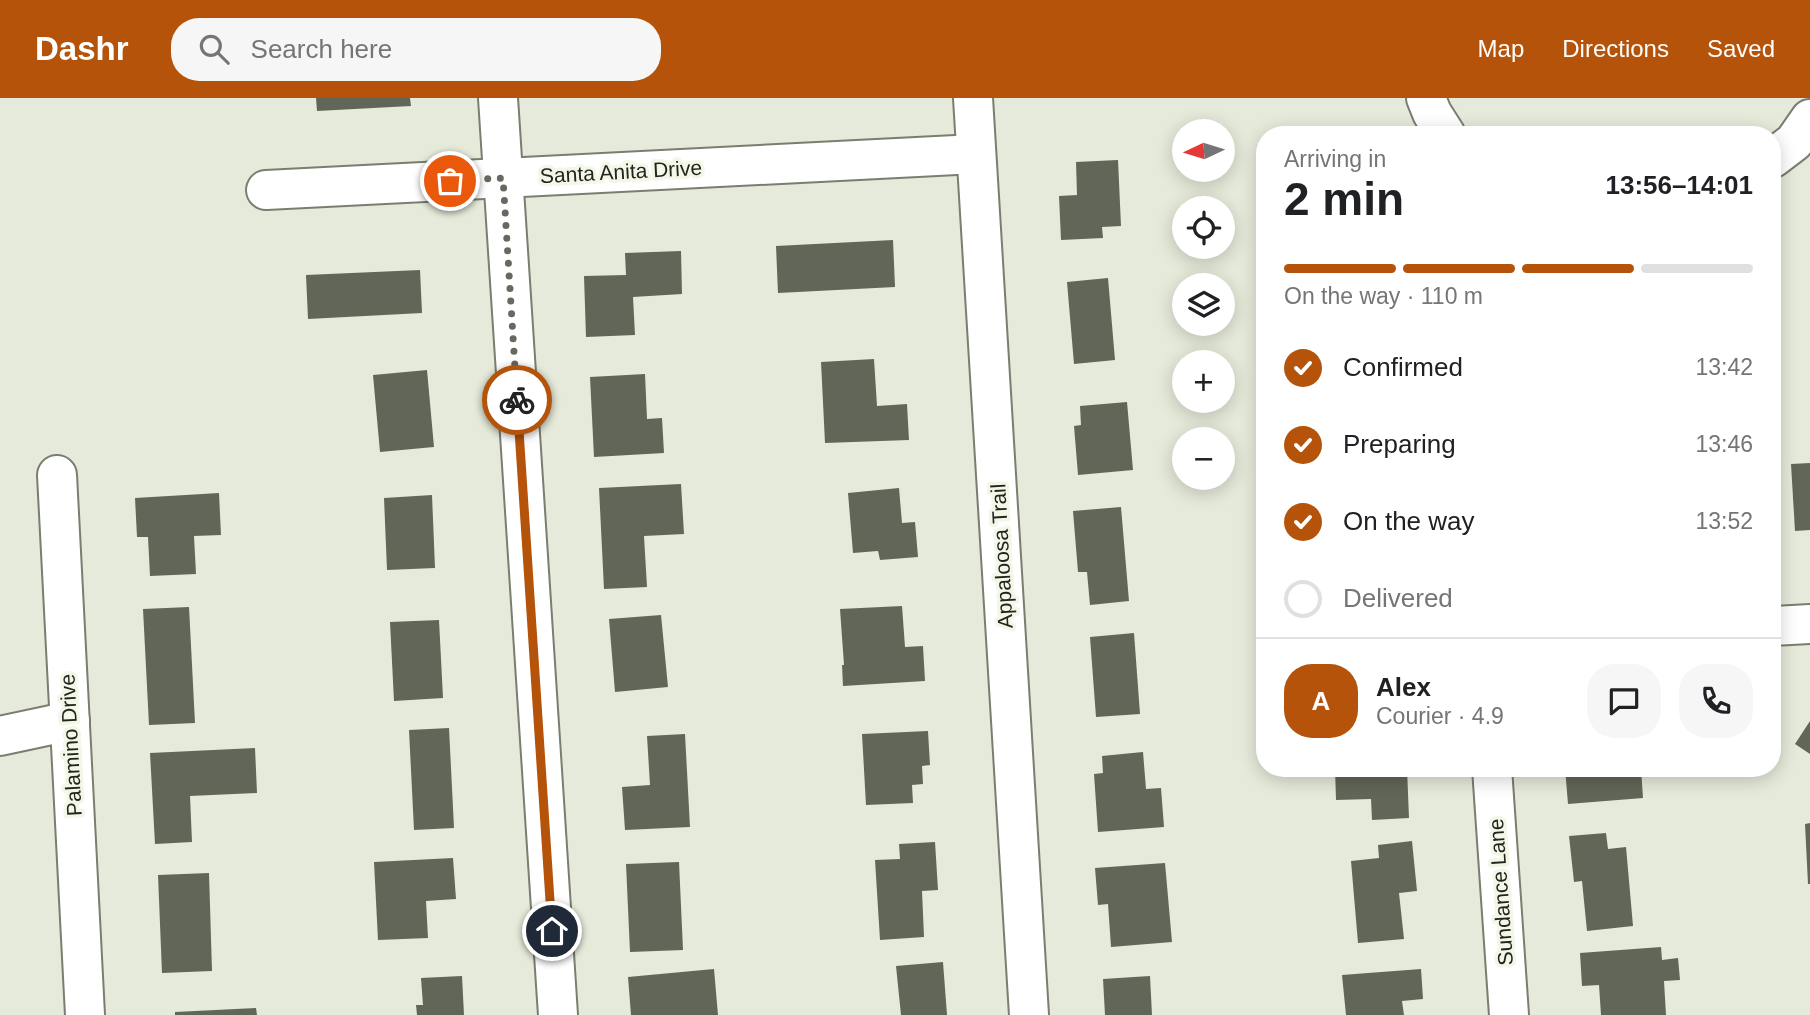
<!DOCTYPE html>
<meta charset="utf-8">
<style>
:root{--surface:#fff;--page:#f6f6f6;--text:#202124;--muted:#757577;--line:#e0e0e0;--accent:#b45309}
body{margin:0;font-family:Helvetica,sans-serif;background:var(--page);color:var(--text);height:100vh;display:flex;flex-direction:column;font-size:26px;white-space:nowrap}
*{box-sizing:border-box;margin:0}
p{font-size:23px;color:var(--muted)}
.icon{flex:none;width:38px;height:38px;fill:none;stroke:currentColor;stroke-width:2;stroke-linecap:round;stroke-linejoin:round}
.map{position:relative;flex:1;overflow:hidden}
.sheet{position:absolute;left:1256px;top:28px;width:525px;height:651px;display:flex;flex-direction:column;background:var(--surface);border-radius:28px;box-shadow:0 4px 18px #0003}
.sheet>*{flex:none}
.needle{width:46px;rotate:266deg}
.fabs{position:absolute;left:1172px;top:21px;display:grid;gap:14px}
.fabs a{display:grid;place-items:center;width:63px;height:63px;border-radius:50%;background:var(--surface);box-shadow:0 4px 18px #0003;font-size:35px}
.pin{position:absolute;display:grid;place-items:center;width:60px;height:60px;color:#fff;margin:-30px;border:4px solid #fff;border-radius:50%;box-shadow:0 2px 7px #0007}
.courier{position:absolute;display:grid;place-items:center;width:70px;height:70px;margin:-35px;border:5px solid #b45309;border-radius:50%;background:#fff;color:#222;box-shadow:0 2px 9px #0007}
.summary em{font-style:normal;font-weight:700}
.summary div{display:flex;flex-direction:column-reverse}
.summary{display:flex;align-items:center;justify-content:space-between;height:119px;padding:0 28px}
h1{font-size:46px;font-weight:700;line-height:52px}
.bar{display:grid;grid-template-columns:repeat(4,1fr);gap:10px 7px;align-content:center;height:84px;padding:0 28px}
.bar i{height:9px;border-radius:5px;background:var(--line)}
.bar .current{background:var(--accent)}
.bar p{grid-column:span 4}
.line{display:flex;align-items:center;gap:18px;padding:0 28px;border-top:2px solid var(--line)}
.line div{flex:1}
.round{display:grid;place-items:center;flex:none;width:74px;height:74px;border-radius:28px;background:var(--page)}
ol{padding:0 28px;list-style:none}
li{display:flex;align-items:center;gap:21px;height:77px}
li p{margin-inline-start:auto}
li .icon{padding:7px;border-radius:50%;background:var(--accent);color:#fff;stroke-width:4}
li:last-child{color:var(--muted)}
li i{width:38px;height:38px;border:4px solid var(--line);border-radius:50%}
header{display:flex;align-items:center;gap:42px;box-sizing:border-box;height:98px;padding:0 35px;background:var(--accent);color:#fff}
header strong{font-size:33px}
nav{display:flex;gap:38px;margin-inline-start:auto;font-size:24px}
.search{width:490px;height:63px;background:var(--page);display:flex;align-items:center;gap:18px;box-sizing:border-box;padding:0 24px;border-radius:28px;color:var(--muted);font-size:26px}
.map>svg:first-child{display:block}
</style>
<header>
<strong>Dashr</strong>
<div class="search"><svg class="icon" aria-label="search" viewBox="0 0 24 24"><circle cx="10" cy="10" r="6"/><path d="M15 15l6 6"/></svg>Search here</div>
<nav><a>Map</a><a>Directions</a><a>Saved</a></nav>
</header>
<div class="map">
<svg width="1810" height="917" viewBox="0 0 1810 917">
<rect width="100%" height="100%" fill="#e5eada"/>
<!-- building -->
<g fill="#626658">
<polygon points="316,0 410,0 411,8 317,13"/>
<polygon points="1118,62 1121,128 1102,129 1103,140 1061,142 1059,98 1077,97 1076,64"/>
<polygon points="893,142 895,189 778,195 776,148"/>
<polygon points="681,153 682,196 633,199 635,237 586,239 584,178 626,177 625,155"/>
<polygon points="420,172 422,215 308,221 306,177"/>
<polygon points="1108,180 1115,262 1074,266 1067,184"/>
<polygon points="874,261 877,308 907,306 909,342 825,345 821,264"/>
<polygon points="427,272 434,349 380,354 373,277"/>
<polygon points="645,276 647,321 662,320 664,355 594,359 590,279"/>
<polygon points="1127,304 1133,372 1078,377 1074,328 1081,327 1080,308"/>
<polygon points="1810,365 1810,432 1795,433 1791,366"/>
<polygon points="681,386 684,436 644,438 647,489 604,491 599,390"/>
<polygon points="899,390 902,425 915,424 918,459 880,462 878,453 853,455 848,395"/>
<polygon points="219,395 221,437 194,438 196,476 150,478 148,439 137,439 135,400"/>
<polygon points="432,397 435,470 387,472 384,400"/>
<polygon points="1121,409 1129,503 1090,507 1087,474 1078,474 1073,413"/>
<polygon points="902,508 905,549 923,548 925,583 843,588 842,567 844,567 840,511"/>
<polygon points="189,509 195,625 149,627 143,511"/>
<polygon points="661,517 668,589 615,594 609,521"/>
<polygon points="439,522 443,600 394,603 390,524"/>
<polygon points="1134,535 1140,616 1096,619 1090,539"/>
<polygon points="1810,623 1810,656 1795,646"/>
<polygon points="449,630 454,730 414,732 409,632"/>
<polygon points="928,633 930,667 922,668 923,686 912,687 913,705 866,707 862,636"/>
<polygon points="685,636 690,729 625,732 622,689 650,687 647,638"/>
<polygon points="255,650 257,695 190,698 192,744 155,746 150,655"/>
<polygon points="1143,654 1146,691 1161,690 1164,729 1098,734 1094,676 1103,675 1102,658"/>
<polygon points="1335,670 1407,670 1409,720 1372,722 1371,701 1336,702"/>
<polygon points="1565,670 1641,670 1643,700 1568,706"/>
<polygon points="1810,725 1810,786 1808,786 1805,726"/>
<polygon points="1606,735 1608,751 1626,749 1633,828 1587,833 1582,783 1574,784 1569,738"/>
<polygon points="1412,743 1417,793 1399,795 1404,841 1358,845 1351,763 1379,760 1378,747"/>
<polygon points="935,744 938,792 922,793 924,839 880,842 875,762 900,761 899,746"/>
<polygon points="453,760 456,801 426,803 428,840 378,842 374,764"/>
<polygon points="679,764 683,852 630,854 626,766"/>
<polygon points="1165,765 1172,844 1111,849 1108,806 1098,807 1095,770"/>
<polygon points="209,775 212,873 162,875 158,777"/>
<polygon points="1661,849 1662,862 1678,860 1680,882 1664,883 1666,917 1601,917 1599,887 1582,888 1580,855"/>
<polygon points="943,864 947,917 901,917 896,868"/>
<polygon points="714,871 718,917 631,917 628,879"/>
<polygon points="1421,871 1423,901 1402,903 1404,917 1346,917 1342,877"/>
<polygon points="462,878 464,917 417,917 416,907 423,907 421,880"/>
<polygon points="1150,878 1152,917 1105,917 1103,881"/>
<polygon points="256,910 257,917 175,917 175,914"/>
</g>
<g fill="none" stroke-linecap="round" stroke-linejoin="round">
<!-- minor casing -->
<g stroke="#797e6f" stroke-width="42">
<g id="minor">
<polyline points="498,0 558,917"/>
<polyline points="973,0 1029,917"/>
<polyline points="1426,0 1432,15 1446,37"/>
<polyline points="1773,60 1794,44 1810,21"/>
<polyline points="266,92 976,56"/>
<polyline points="57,377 85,917"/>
<polyline points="1773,528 1810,526"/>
<polyline points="0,638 70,623"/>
<polyline points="1492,670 1509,917"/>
</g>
</g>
<!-- minor -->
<use href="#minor" stroke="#fff" stroke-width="38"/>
</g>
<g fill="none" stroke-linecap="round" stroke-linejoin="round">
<!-- done -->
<polyline stroke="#666960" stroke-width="7" stroke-dasharray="0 12.6" points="450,83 503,80 517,302"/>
<!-- route -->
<polyline stroke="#b45309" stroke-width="9" points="517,302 552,833"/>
</g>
<g text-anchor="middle" stroke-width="7" stroke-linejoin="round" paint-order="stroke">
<!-- street labels -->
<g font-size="21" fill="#22241e" stroke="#f3f7e7">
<text transform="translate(621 74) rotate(-3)" y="7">Santa Anita Drive</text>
<text transform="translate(1002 458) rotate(-93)" y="7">Appaloosa Trail</text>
<text transform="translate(71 647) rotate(-93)" y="7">Palamino Drive</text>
<text transform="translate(1501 794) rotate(-94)" y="7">Sundance Lane</text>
</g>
</g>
</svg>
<div class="fabs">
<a><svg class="needle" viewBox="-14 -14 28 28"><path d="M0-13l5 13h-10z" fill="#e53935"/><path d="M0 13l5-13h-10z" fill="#757577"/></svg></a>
<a><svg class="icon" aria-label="locate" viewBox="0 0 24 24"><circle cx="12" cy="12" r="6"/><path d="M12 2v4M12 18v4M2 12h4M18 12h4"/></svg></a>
<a><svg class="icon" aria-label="layers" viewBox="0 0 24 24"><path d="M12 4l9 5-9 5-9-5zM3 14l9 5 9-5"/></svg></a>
<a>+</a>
<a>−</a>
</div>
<div class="pin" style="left:450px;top:83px;background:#ea580c"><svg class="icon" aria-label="bag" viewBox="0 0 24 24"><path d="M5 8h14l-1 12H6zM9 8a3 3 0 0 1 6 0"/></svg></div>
<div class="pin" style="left:552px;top:833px;background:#1f2937"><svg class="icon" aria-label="home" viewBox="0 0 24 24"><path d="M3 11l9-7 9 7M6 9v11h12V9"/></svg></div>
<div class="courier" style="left:517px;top:302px"><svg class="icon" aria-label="bike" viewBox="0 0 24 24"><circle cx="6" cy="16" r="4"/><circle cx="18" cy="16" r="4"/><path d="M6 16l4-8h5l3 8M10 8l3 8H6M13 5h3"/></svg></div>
<section class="sheet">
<div class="summary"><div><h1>2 min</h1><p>Arriving in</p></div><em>13:56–14:01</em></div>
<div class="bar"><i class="current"></i><i class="current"></i><i class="current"></i><i></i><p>On the way · 110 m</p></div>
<ol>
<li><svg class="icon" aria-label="check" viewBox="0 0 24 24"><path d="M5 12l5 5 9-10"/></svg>Confirmed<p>13:42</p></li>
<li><svg class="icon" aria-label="check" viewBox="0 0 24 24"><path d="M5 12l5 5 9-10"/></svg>Preparing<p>13:46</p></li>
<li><svg class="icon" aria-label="check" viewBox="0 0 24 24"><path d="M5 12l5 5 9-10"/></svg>On the way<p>13:52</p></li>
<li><i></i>Delivered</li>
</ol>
<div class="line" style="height:126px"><b class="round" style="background:var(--accent);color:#fff">A</b><div><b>Alex</b><p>Courier · 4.9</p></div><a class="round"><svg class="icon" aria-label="chat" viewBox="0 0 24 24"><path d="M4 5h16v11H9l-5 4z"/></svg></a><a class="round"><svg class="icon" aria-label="phone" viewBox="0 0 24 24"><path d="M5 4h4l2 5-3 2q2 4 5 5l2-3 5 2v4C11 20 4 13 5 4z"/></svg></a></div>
</section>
</div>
